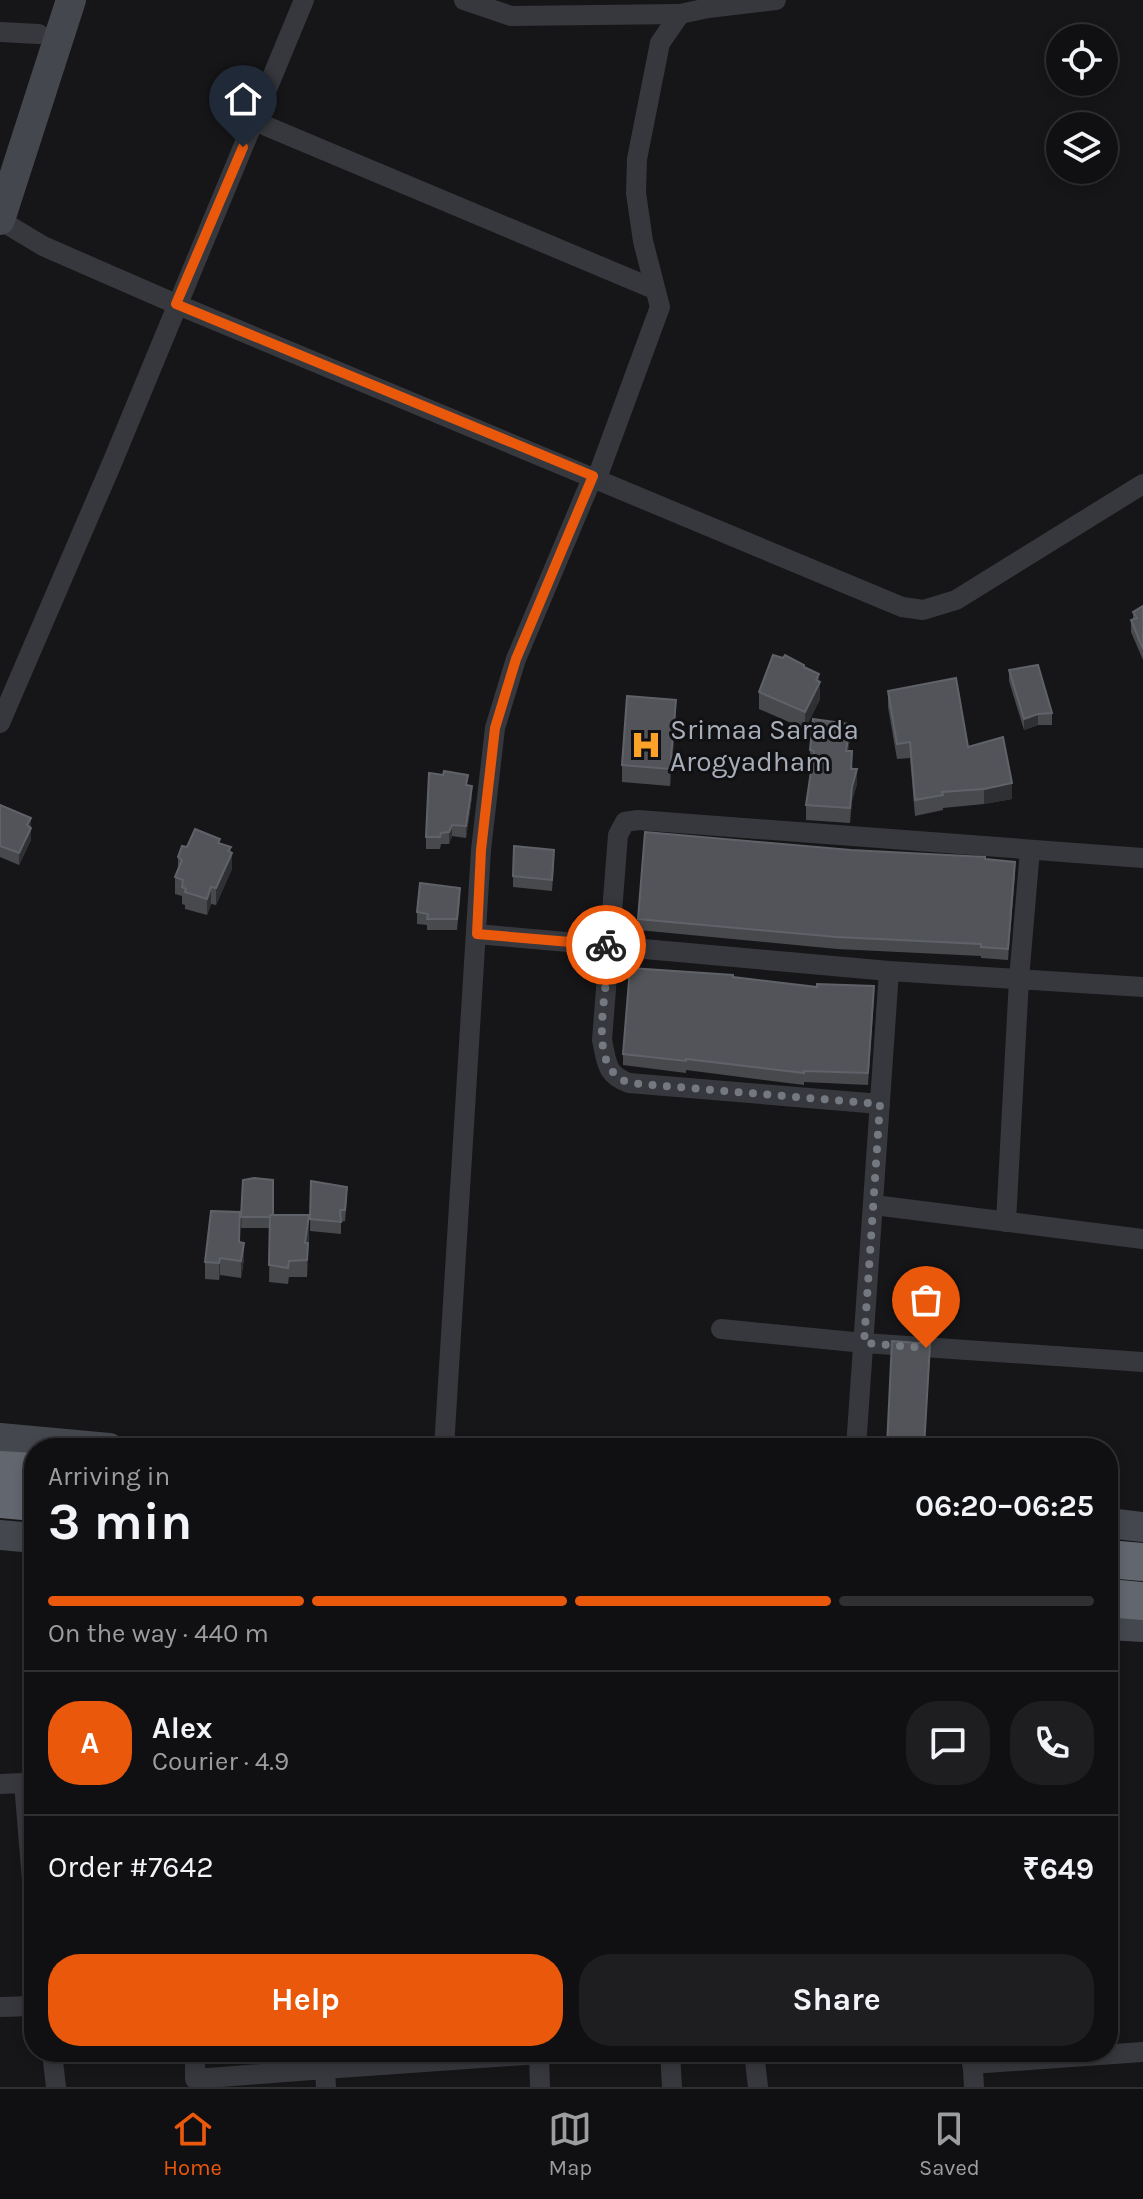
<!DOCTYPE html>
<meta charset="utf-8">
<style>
:root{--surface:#101012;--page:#1e1e20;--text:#f1f3f6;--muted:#9c9d9f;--line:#303032;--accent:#ea580c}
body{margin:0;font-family:Karla,sans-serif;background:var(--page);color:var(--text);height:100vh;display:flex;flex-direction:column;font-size:30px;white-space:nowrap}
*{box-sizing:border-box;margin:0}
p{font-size:26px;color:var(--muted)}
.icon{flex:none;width:44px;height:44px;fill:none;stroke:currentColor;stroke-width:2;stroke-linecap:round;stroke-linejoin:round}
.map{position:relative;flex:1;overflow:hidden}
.side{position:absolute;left:24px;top:1438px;width:1094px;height:624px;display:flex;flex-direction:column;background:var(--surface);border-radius:32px;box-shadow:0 4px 12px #0003,0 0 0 2px var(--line)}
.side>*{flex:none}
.controls{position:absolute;left:1046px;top:24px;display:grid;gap:16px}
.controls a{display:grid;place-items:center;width:72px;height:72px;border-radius:50%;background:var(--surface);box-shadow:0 4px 12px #0003,0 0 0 2px var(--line);font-size:40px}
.pin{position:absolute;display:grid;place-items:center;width:68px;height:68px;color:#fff;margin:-82px -34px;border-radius:50% 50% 50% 0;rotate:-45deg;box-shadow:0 0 8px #0007}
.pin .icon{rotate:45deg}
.courier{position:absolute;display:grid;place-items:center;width:80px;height:80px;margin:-40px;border:6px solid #ea580c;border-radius:50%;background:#fff;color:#222;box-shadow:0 2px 10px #0007}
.headline em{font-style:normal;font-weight:700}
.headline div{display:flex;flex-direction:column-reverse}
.headline{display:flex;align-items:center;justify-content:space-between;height:136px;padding:0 24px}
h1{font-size:52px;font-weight:700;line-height:60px}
.bar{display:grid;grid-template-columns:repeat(4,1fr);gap:12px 8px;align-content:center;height:96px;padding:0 24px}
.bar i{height:10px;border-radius:6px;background:var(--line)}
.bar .selected{background:var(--accent)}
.bar p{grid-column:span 4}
.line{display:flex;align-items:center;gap:20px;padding:0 24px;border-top:2px solid var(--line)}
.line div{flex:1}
.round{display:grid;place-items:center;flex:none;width:84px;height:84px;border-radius:32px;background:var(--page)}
.button{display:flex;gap:16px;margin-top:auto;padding:16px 24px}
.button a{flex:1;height:92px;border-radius:32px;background:var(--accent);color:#fff;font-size:32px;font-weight:700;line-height:92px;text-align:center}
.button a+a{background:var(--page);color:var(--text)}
.tab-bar{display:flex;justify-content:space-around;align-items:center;height:112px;border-top:2px solid var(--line);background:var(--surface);font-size:22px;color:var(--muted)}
.tab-bar a{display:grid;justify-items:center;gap:4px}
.tab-bar .selected{color:var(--accent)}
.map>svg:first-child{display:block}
</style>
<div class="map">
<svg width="1143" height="2087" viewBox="0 0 1143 2087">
<rect width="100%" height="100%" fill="#161618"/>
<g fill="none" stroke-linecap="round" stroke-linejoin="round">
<!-- street -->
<g stroke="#37383d" stroke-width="20">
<polyline points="464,0 511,16 680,14"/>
<polyline points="0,32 39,34"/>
<polyline points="254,121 654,289"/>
<polyline points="0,220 43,246 176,304 902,607 923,610 956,600 1143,484"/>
<polyline points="597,478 660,307 643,241 636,193 637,159 660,43 680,14 708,8 776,0"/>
<polyline points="0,723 112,463 304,0"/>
<polyline points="477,934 889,971 1143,987"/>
<path d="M880,1104L629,1083C606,1075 607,1063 602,1040L618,835L625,822L638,820L1143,858"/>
<polyline points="874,1205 1143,1239"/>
<polyline points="1006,1222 1019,979 1030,850"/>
<polyline points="721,1329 864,1343 1143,1362"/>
<polyline points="444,1448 481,850 495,728 516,659 593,476"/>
<polyline points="856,1448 889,971"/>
<polyline points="0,1784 24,1783 34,1904"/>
<polyline points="0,2007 34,2006"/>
<polyline points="52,2052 56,2087"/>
<polyline points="195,2052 195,2079 325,2069"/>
<polyline points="670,2052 672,2087"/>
<polyline points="754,2052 758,2087"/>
<polyline points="972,2052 974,2087"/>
<polyline points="539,2054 540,2087"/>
<polyline points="972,2064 1143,2052"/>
<polyline points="326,2087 325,2069 568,2052"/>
</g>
<!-- secondary -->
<g stroke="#44474d" stroke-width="30">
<polyline points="0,220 71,0"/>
<polyline points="0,1438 109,1448"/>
<polyline points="1108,1523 1143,1527"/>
<polyline points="0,1535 34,1538"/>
<polyline points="1108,1625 1143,1627"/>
</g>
<!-- highway -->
<g stroke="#62676f" stroke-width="38">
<polyline points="0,1470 34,1472"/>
<polyline points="0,1499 34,1502"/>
<polyline points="1108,1559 1143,1562"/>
<polyline points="1108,1598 1143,1601"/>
</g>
</g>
<!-- wall -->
<g fill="#47494d">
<polygon points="1143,606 1143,660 1131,632 1131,620 1133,620 1133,612"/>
<polygon points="804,667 819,681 820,699 805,729 759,709 759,692"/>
<polygon points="1009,670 1052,713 1052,725 1038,725 1024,730 1009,681"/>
<polygon points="888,691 968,747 1012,799 984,804 943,808 943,810 915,816 910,758 897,759 888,707"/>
<polygon points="676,717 670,786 622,782 622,765"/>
<polygon points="850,738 848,751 857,784 852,801 850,823 806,820 806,805 812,765 810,765 810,750"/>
<polygon points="468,786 472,797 466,838 452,836 449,844 441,844 440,849 426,849 426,837"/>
<polygon points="0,805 31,818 31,840 19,865 0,857"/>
<polygon points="220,843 231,852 232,869 216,905 211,904 207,915 185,909 185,905 182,904 182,896 175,894 175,877 178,871 178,857 187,847"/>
<polygon points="851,850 985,859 1015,873 1008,960 981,958 981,956 837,949 638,930 638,919"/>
<polygon points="554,862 552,891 513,887 513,876"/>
<polygon points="460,899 457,930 427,930 427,925 417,924 417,912"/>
<polygon points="733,977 874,997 868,1085 804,1082 804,1085 686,1070 686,1073 623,1065 623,1054"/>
<polygon points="243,1180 273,1215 309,1232 307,1277 289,1277 288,1284 269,1282 270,1228 241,1228"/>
<polygon points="311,1181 347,1199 345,1221 341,1222 341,1234 310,1231"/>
<polygon points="239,1242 244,1259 241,1278 220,1275 219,1280 205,1279 205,1262"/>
</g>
<!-- shaded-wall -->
<g fill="#2f3033">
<polygon points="819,674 820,699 805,729 805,712"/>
<polygon points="676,700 676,717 670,786 670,769"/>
<polygon points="1038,714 1038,725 1024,730 1024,719"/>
<polygon points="850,724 850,738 846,765 846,751"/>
<polygon points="857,769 857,784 852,801 850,823 852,787"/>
<polygon points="1012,783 1012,799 984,804 984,789"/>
<polygon points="472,786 472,797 466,838 466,826"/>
<polygon points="31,818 31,840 19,865 19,853 27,825"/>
<polygon points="452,825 452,836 449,844 449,832"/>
<polygon points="231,847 231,856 232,853 232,869 216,905 216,888"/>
<polygon points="1015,862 1015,873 1008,960 1008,949"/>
<polygon points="211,887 211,904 207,915 207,899"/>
<polygon points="309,1215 309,1232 305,1260 305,1243"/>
<polygon points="244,1243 244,1259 241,1278 241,1261"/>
<polygon points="308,1243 308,1260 307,1277 307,1260"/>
<polygon points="220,1258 220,1275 219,1280 219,1263"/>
<polygon points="930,1344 930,1360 924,1448"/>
</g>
<!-- building -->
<g fill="#525459" stroke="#5f6268" stroke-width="2">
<polygon points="1143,606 1143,649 1131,620 1137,618 1133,612"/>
<polygon points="773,655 783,658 785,655 804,665 804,667 819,674 816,680 820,682 805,712 759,692"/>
<polygon points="1038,665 1052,713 1038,714 1024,719 1009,670"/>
<polygon points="956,678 968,747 1003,737 1012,783 984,789 942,792 943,795 915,800 910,742 897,744 888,691"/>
<polygon points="627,696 676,700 670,769 622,765"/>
<polygon points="813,719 850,724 846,751 852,751 851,769 857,769 852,787 850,808 806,805 814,751 810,750"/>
<polygon points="444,771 468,775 466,785 472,786 466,826 452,825 449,832 441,833 440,837 426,837 429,773 443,775"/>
<polygon points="0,805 31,818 27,825 31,828 19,853 0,846"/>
<polygon points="195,829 220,839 218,843 231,847 228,851 232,853 216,888 211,887 207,899 185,892 186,889 182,887 183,880 175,877 182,860 178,857 182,846 187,847"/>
<polygon points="645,832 851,850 985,857 985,859 1015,862 1008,949 981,947 981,944 837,937 638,919"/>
<polygon points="514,846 554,850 552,880 513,876"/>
<polygon points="420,883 460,888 457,919 427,919 428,914 417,912"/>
<polygon points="630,968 733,975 733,977 817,987 817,984 874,986 868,1073 804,1071 804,1073 686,1059 686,1061 623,1054"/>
<polygon points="254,1178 273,1180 273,1215 270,1215 270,1217 241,1217 243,1180"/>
<polygon points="311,1181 347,1187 345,1210 340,1210 341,1222 310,1219"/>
<polygon points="211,1211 240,1212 239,1242 244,1243 241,1261 220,1258 219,1263 205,1262"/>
<polygon points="270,1215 309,1215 305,1243 308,1243 307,1260 289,1261 288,1268 269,1265"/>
<polygon points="892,1341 930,1344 924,1448 887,1446"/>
</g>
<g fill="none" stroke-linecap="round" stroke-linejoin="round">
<!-- done -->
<path stroke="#747981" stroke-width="8" stroke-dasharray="0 14.4" d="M606,945C614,983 580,1065 629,1083L880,1104L864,1343L926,1348"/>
<!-- route -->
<polyline stroke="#ea580c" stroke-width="10" points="243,147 176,304 593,476 516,659 495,728 481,850 477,934 606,945"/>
</g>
<!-- icons -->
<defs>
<g id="hospital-bare" transform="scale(2.4)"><path d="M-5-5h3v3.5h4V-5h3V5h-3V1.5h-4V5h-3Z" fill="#fda229" stroke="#111113" stroke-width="2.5" paint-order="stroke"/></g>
</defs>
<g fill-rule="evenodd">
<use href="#hospital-bare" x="646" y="745"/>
</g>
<g text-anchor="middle" stroke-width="6" stroke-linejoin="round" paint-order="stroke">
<!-- poi labels -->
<g font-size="28" fill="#a7aeb9" stroke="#111113" text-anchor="start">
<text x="670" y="739">Srimaa Sarada<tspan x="670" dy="32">Arogyadham</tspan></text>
</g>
</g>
</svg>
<div class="controls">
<a><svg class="icon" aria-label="locate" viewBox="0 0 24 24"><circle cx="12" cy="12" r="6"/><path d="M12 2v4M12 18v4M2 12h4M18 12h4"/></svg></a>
<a><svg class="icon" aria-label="layers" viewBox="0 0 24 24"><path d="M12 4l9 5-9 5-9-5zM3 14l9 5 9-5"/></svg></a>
</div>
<div class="pin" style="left:926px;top:1348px;background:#ea580c"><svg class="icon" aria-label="bag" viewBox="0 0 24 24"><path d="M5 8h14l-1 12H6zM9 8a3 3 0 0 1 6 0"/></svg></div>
<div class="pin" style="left:243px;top:147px;background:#1f2937"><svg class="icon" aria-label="home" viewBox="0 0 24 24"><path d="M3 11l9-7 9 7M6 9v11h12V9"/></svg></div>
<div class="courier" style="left:606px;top:945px"><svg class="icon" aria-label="bike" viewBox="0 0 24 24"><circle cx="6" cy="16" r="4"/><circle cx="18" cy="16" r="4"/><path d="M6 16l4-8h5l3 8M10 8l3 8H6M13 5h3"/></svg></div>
<section class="side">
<div class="headline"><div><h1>3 min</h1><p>Arriving in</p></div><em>06:20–06:25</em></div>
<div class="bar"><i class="selected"></i><i class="selected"></i><i class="selected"></i><i></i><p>On the way · 440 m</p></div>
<div class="line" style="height:144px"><b class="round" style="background:var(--accent);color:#fff">A</b><div><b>Alex</b><p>Courier · 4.9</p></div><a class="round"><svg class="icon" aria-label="chat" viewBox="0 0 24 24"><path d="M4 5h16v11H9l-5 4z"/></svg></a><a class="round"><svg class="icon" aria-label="phone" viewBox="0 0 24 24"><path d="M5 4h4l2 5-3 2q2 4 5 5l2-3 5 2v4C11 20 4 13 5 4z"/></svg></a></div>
<div class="line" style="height:104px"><div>Order #7642</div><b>₹649</b></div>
<div class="button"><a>Help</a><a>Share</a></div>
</section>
</div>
<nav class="tab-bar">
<a class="selected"><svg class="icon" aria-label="home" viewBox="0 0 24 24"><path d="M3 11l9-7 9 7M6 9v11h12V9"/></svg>Home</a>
<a><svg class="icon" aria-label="map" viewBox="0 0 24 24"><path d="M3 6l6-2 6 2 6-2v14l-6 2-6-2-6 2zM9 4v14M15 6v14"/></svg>Map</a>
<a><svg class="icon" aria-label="saved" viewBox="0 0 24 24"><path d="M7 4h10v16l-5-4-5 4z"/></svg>Saved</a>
</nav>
